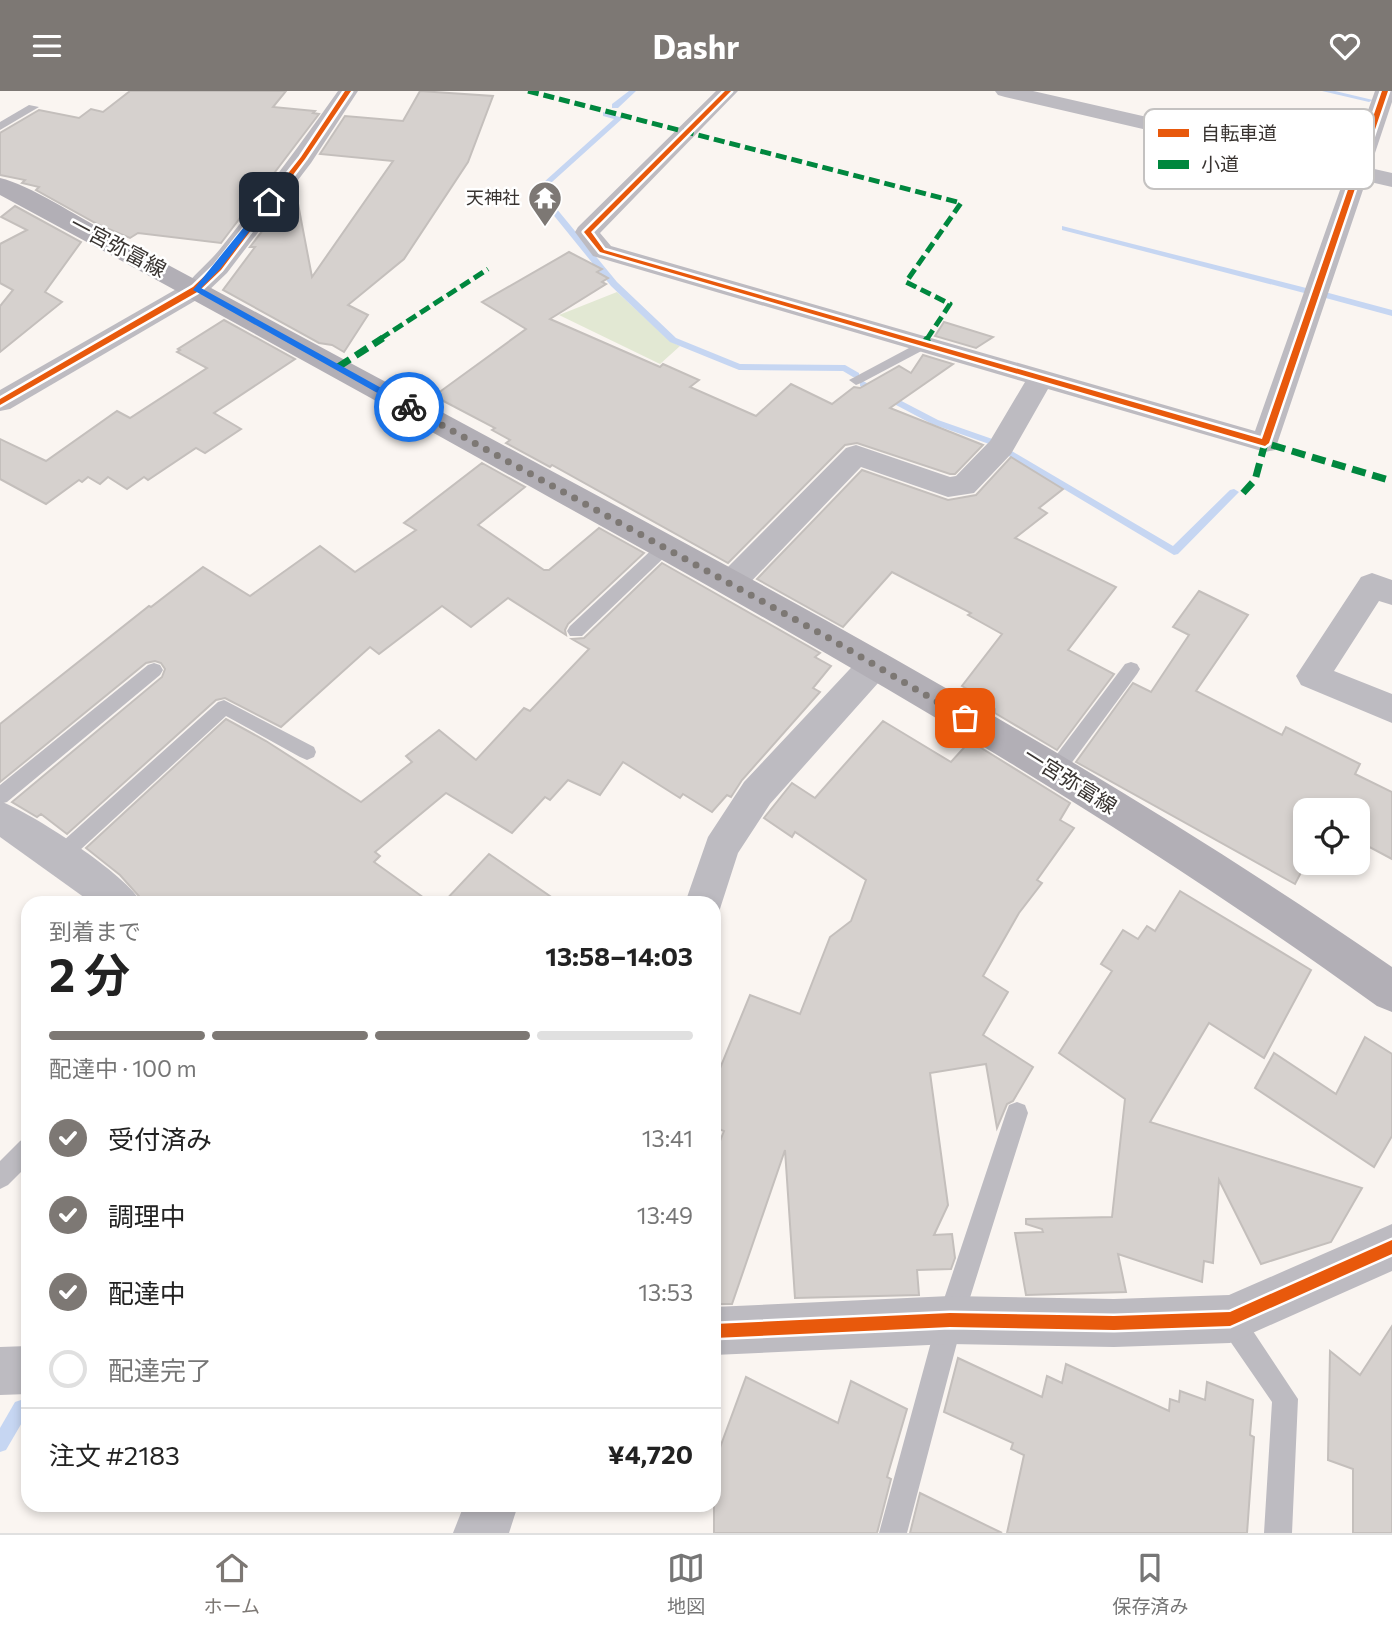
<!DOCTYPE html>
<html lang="ja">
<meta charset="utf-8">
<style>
:root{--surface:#fff;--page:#f2f2f2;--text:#222;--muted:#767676;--line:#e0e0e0;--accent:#7d7874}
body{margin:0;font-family:Commissioner,"Noto Sans JP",sans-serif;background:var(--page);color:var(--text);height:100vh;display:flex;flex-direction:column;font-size:26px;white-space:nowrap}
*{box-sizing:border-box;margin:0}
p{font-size:23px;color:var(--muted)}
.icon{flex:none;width:38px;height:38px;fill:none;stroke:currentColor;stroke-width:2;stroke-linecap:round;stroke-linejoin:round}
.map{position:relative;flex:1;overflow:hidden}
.drawer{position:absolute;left:21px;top:805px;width:700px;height:616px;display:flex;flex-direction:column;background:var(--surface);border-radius:21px;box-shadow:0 4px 10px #0003}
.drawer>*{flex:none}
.buttons{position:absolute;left:1293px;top:707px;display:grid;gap:14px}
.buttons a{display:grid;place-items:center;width:77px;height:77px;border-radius:14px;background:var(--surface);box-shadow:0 4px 10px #0003;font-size:35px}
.pin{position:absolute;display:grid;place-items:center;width:60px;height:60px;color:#fff;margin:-30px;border-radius:14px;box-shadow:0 4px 10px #0006}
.courier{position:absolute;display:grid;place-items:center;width:70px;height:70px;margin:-35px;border:5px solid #1a73e8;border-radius:50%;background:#fff;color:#222;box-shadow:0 2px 9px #0007}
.overview em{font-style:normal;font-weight:700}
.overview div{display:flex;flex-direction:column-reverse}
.overview{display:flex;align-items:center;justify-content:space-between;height:119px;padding:0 28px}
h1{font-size:46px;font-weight:700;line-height:52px}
.bar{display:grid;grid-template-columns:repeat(4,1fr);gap:10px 7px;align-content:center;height:84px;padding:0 28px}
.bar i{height:9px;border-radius:5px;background:var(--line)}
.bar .active{background:var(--accent)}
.bar p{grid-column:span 4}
.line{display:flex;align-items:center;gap:18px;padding:0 28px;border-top:2px solid var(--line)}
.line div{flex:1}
ol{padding:0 28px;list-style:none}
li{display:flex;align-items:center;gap:21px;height:77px}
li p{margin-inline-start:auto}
li .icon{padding:7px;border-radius:50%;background:var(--accent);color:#fff;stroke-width:4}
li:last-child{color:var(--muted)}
li i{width:38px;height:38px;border:4px solid var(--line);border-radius:50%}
header{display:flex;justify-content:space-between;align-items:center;height:91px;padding:0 28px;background:var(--accent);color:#fff;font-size:32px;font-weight:700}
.menu{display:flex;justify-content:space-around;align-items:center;height:98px;border-top:2px solid var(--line);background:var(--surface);font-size:19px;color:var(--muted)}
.menu a{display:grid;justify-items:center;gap:4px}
.menu .active{color:var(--accent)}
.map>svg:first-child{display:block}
</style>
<header><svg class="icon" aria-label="menu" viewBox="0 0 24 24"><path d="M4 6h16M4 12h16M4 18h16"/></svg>Dashr<svg class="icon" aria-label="heart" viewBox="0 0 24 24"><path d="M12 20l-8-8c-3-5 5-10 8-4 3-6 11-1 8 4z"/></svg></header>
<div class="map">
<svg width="1392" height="1442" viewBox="0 0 1392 1442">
<rect width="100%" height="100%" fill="#faf5f1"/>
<!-- green -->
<polygon fill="#e2e8d3" points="617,201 670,250 680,255 660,273 559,224"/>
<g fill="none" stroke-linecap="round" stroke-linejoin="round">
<!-- stream -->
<g fill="#c6d6f2" fill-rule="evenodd">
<polygon points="629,0 636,0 618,17 612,17 612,13"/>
<polygon points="1322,0 1335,0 1373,9 1369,11"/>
<polygon points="603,21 623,27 542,100 617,191 676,247 740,273 845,274 859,282 859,286 853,286 843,280 739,279 670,251 611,195 534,100 614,28 603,25"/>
<polygon points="1062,135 1314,199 1315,201 1308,203 1062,139"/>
<polygon points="1325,201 1392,219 1392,225 1322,206 1322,202"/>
<polygon points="863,290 938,329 998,350 1000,352 998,354 992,354 932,333 860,295 860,291"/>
<polygon points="1010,359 1173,455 1230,399 1234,398 1239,401 1178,463 1174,464 1007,364 1005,362"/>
<polygon points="21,1309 27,1311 27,1323 6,1359 0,1361 0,1337 15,1311"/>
</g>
</g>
<!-- building -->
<g fill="#d6d1ce" stroke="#c4bfbc" stroke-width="2">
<polygon points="130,0 286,0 273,16 315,20 313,22 319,23 221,152 138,142 130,147 99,134 36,99 39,96 22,92 25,89 0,84 0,42 39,19 79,27 91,18 103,21"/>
<polygon points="420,0 493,5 468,71 404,168 348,214 368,224 344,261 332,254 319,252 223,199 255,156 250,156 295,97 312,186 393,70 320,63 345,25 403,30"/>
<polygon points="15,115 81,151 45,201 62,211 0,261 0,215 13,199 0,192 0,153 27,139 1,126"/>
<polygon points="569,161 602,178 597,181 608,187 602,191 606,193 550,228 660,276 663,273 699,289 690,296 756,325 791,293 832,313 854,296 860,297 899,275 911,282 923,264 953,273 890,317 983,354 955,383 950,383 857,352 845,354 728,472 552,374 550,376 506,352 510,349 492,339 495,337 434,305 526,238 482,211"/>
<polygon points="224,229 295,268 214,322 241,338 205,362 196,357 148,389 144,386 127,398 108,386 100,393 88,386 82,391 79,389 46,413 0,388 0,348 46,370 117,320 130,327 207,277 177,261 180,259 178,258"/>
<polygon points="944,231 993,246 976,257 935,245"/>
<polygon points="1011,366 1063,398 1039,417 1047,422 1015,447 1116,496 1068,559 1114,583 1057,659 995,622 995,618 979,609 981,606 962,595 1002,543 968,524 971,522 892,481 843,536 757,488 862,379 948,409 976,404"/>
<polygon points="482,372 525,396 478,434 544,479 549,479 599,437 644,462 568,533 565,539 566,544 508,507 471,536 442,515 379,563 370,556 281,636 225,607 216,609 67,743 41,723 37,726 12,711 162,586 165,578 161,572 155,570 146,572 0,691 0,633 149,515 151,516 203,476 250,505 320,455 355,481 416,439 404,432"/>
<polygon points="662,472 820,562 815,566 831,575 813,597 820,601 742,689 731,706 727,704 712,721 683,703 680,707 623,671 600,704 568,689 550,709 545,706 512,742 446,702 375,761 380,765 374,771 431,812 145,812 120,784 86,757 226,628 266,650 361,711 412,671 406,665 439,639 476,669 524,617 530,620 589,558 572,548 584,547"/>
<polygon points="1199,500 1248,524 1196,600 1282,644 1286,636 1360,673 1355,683 1392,701 1392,768 1358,750 1358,719 1306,719 1306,772 1295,793 1076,671 1133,592 1151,601 1189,544 1173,536"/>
<polygon points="883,630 951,671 970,650 1070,712 1060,729 1074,737 1037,789 1042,792 1019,822 983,885 1008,901 983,944 1033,976 1013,1010 1007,1013 997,1037 986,973 930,982 948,1114 934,1144 952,1143 955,1167 951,1178 917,1179 919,1204 795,1207 785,1059 732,1213 714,1213 714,1065 724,1040 714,1036 714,992 750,904 800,923 830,846 851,830 866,789 795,741 792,746 764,727 792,692 815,707"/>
<polygon points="489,763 560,812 443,812"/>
<polygon points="1180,800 1311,879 1264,967 1209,932 1150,1031 1362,1097 1331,1151 1261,1173 1219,1089 1213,1172 1204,1170 1202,1191 1118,1163 1126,1201 1026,1204 1015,1142 1043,1141 1042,1138 1026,1133 1026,1128 1112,1126 1125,1008 1059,962 1112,880 1101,873 1123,839 1138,848 1147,835 1155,840"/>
<polygon points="1365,946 1392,963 1392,1045 1374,1076 1255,997 1274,962 1336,1003"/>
<polygon points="1392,1235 1392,1442 1353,1442 1353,1378 1328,1369 1330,1260 1360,1284"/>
<polygon points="958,1267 1042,1306 1047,1285 1062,1292 1066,1273 1169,1320 1170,1308 1179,1311 1180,1300 1205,1309 1207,1291 1253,1309 1250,1344 1254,1346 1247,1442 1007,1442 1024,1364 1011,1358 1013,1352 944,1321"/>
<polygon points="746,1286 838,1332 851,1290 907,1318 887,1386 891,1388 877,1442 714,1442 714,1373"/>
<polygon points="920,1402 1002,1442 910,1442"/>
</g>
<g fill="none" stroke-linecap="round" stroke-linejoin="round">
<!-- service -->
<g fill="#bdbbc1" fill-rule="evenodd">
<polygon points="29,14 39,16 0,39 0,31"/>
<polygon points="924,249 929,250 929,256 861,292 856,294 849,289"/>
<polygon points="665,450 671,452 673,456 671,460 582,545 570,545 567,540 570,535 659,452"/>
<polygon points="1131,571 1137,573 1140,578 1137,583 1062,685 1055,688 1048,685 1046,680 1048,675 1125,573"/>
<polygon points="154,572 160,574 163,579 160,584 7,711 0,713 0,694 148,574"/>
<polygon points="224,609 314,656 316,661 314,666 307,669 300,666 226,625 67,771 60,774 53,771 50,765 53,759 218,611"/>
<polygon points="1017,1011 1025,1014 1028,1022 963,1229 907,1442 879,1442 937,1229 1006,1022 1009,1014"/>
<polygon points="28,1046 28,1074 8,1094 0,1098 0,1070 20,1050"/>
<polygon points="1230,1215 1239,1219 1298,1308 1292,1442 1264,1442 1272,1311 1221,1237 1217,1228 1221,1219"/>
</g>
<!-- minor -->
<g fill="#bdbbc1" fill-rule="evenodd">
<path d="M338,0H358L311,72L227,182L205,203L196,206L187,203L183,198C194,183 209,172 220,158C261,106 300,54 338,0Z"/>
<polygon points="716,0 738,0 600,142 611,155 1255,340 1345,85 1005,6 998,4 995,0 1033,0 1349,72 1375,0 1392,0 1392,11 1370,77 1392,82 1392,96 1366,90 1275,359 1265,361 1048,298 1011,363 974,402 948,406 861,376 742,500 731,504 720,500 715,492 720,484 846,357 856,354 950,386 956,385 990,350 1025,291 593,165 575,141 578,136"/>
<polygon points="1372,482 1392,489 1392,514 1379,510 1334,580 1392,603 1392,632 1301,594 1296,585 1361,486"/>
<polygon points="875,560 887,564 892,573 887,582 770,713 738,762 718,824 714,826 714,812 685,812 708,746 744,691 863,564"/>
<path d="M0,710C30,721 129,785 141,812H92L0,746Z"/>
<polygon points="1392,1133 1392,1180 1230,1252 1114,1256 950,1253 714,1264 714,1216 950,1205 1114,1208 1229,1204"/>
<polygon points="28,1255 28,1303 0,1304 0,1256"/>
</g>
<!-- tertiary -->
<g fill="#bdbbc1" fill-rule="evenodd">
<polygon points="196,190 205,192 209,198 205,204 10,318 0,320 0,299 187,192"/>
<polygon points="464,1414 518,1414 509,1442 453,1442"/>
</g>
<!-- secondary -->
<path fill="#b2afb6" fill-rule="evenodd" d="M0,87C30,94 78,126 107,141C190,186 273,230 356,275C707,464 1063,648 1392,876V921L1377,915C1116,726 838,566 556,410C371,307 186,204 0,104Z"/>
<!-- quiet-far1 -->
<g stroke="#00873e" stroke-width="5" stroke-dasharray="11 5" stroke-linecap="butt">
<polyline points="528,0 961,112 906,191 950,213 927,248"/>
<polyline points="380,248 488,178"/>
</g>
<!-- quiet -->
<g stroke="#00873e" stroke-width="7" stroke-dasharray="14 7" stroke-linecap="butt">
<polyline points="924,253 928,247"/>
<polyline points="338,276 383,247"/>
<polyline points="1243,402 1255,389 1265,352 1392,390"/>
</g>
<!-- cycleway casing -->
<g stroke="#fff" stroke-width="5">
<g id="cycleway">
<polygon points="345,0 351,0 305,68 221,179 199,200 0,314 0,308 193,196 215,175 301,66"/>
<polygon points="725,0 731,0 591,141 604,159 1262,348 1382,0 1388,0 1269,352 1265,355 600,161 584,141"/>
<polygon points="1392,1149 1392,1163 1230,1235 1114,1239 950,1236 714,1247 714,1233 950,1222 1114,1225 1230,1221"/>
</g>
</g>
<!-- cycleway -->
<use href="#cycleway" fill="#e8590c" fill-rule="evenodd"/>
</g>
<!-- route -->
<polygon fill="#1a73e8" points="266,109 272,111 220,178 201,197 412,314 412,318 406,318 193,199"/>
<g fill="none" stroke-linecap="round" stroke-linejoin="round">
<!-- done -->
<polyline stroke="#7d7874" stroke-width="7" stroke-dasharray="0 12.6" points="409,316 827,546 965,627"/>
</g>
<!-- icons -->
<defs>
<g id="temple-pin" transform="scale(1.75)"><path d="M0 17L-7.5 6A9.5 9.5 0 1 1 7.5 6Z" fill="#7d7874" stroke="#fff"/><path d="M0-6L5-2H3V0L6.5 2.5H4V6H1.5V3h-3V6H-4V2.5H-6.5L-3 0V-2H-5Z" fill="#fff"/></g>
</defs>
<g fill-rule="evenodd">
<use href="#temple-pin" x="545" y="107"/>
</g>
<g text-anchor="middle" stroke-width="5" stroke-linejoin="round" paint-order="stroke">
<!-- far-poi labels -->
<g font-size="18" fill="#393431" stroke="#fff" text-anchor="end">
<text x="520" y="113">天神社</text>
</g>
<!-- street labels -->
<g font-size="21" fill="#393431" stroke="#fff">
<text transform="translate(118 156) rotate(28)" y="7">一宮弥富線</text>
<text transform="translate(1070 690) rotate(32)" y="7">一宮弥富線</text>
</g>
</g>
<!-- legend -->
<rect x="1144" y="18" width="230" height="80" rx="10" fill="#fff" stroke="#c4c2c1" stroke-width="2"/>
<rect x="1158" y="38" width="31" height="8" fill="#e8590c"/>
<rect x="1158" y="69" width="31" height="9" fill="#00873e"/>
<g font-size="19" fill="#393431">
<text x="1201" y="49">自転車道</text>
<text x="1201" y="80">小道</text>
</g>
</svg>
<div class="buttons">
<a><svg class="icon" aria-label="locate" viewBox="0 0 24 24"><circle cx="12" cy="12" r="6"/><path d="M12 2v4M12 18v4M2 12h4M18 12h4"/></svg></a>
</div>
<div class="pin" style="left:965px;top:627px;background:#ea580c"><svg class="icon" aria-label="bag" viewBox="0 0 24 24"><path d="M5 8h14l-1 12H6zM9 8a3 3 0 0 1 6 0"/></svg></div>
<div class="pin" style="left:269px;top:111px;background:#1f2937"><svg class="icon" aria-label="home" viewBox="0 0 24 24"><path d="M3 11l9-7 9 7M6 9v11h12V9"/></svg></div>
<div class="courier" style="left:409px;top:316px"><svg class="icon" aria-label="bike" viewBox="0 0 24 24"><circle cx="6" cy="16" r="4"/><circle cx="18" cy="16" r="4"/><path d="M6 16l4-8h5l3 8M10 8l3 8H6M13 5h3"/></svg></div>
<section class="drawer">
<div class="overview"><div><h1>2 分</h1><p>到着まで</p></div><em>13:58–14:03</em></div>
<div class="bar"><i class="active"></i><i class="active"></i><i class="active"></i><i></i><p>配達中 · 100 m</p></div>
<ol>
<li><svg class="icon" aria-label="check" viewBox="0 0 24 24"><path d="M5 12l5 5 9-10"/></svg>受付済み<p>13:41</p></li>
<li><svg class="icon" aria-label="check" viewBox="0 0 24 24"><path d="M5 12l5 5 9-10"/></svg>調理中<p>13:49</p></li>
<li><svg class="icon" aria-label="check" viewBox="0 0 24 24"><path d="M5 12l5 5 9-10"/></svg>配達中<p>13:53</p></li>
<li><i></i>配達完了</li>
</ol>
<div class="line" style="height:91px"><div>注文 #2183</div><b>¥4,720</b></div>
</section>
</div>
<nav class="menu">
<a class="active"><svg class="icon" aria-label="home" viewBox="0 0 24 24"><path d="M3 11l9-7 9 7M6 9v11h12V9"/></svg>ホーム</a>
<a><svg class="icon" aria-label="map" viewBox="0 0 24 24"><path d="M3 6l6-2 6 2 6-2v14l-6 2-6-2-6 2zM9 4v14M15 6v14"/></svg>地図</a>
<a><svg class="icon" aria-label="saved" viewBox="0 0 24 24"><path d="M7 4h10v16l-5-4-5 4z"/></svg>保存済み</a>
</nav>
